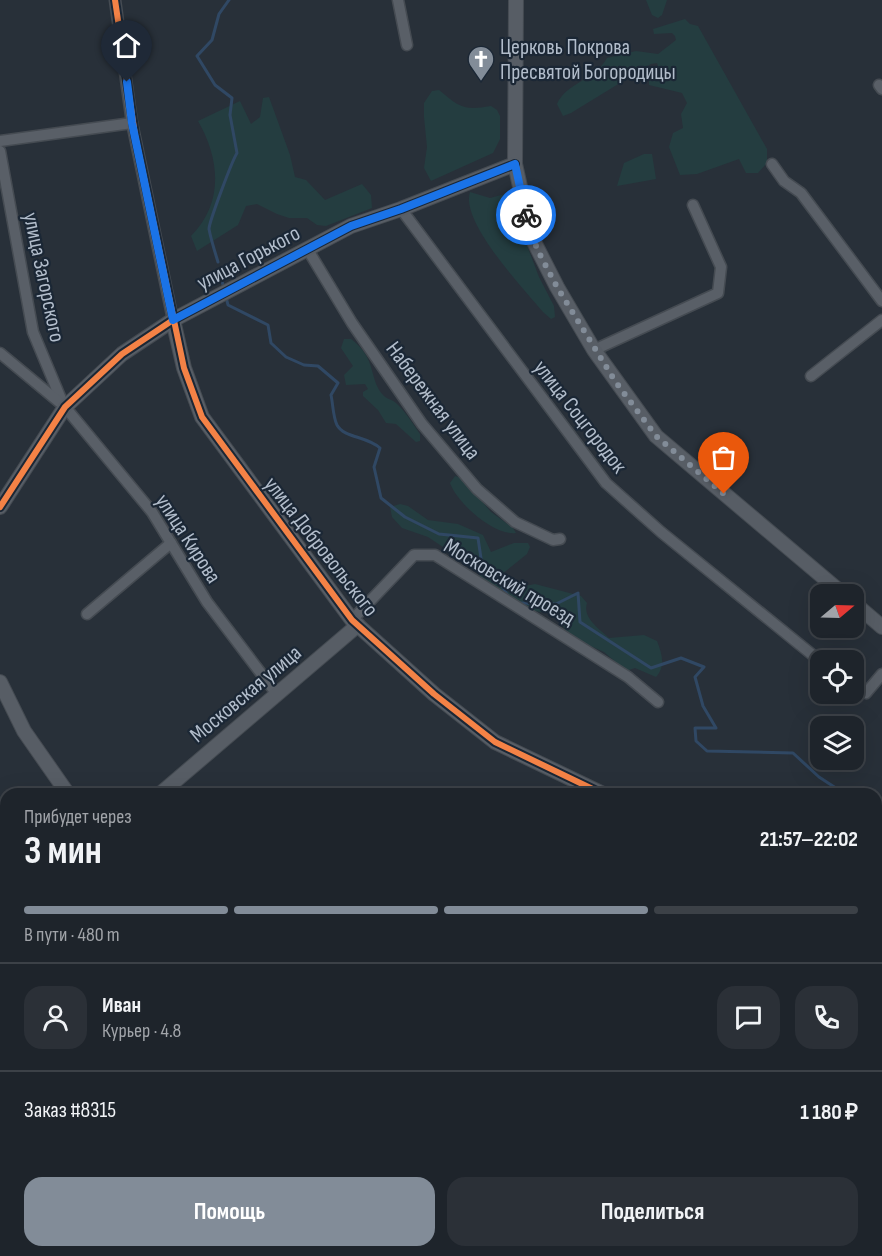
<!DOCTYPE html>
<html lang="ru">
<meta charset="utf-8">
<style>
:root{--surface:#1e242b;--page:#2b3037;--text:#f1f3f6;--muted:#a1a4a9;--line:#3c4147;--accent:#828c98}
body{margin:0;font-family:"Sofia Sans Condensed",sans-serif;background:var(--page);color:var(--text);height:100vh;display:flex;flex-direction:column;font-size:22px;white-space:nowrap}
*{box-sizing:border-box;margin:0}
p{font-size:20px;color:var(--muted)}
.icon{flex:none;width:33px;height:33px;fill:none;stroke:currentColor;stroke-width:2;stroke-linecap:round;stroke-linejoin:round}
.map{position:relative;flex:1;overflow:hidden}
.drawer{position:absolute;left:0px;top:788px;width:882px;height:470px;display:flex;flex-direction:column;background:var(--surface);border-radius:18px 18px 0 0;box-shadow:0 6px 24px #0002,0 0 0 2px var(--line)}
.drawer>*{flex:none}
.needle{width:39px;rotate:71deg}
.controls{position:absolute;left:810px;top:584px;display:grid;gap:12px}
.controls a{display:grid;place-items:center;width:54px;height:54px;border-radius:12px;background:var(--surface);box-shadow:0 6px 24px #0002,0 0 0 2px var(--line);font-size:30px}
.pin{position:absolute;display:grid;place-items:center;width:51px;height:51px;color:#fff;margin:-62px -26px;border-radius:50% 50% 50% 0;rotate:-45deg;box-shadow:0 0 6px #0007}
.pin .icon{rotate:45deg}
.courier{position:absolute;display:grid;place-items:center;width:60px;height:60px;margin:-30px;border:4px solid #1a73e8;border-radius:50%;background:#fff;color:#222;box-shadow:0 2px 8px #0007}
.headline em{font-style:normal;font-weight:700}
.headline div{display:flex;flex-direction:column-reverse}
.headline{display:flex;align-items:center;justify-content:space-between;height:102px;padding:0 24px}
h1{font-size:39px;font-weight:700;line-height:45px}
.bar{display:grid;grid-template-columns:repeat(4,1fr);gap:9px 6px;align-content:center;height:72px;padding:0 24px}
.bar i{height:8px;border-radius:4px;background:var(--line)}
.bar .on{background:var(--accent)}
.bar p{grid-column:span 4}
.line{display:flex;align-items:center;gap:15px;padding:0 24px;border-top:2px solid var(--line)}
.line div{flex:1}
.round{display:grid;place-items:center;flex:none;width:63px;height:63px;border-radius:18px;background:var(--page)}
.button{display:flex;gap:12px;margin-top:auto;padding:12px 24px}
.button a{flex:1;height:69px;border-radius:18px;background:var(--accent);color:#fff;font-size:24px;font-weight:700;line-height:69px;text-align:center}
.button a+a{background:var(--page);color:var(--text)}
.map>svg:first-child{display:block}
</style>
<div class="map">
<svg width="882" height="1256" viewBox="0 0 882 1256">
<rect width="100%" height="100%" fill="#283039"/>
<!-- green -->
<g fill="#243d40">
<polygon points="646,0 667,0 662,15 658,18 652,15"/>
<path d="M685,19L690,24L698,26L767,149V163L758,173H746L739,159L697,174L680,175L669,147L673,133L683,128L681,114L687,103L682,93L649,85V73L658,66L657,63L651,64L571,113L563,116L557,104C566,83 595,80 607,58L636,51L658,54L676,40L675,36L672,33L654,34L653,29Z"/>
<path d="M439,90C459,107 464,111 491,106L497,110L500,116V139L493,153L431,181L424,168L427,147L424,117V103L432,91Z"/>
<path d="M269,97L290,155L295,177L306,180L325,200L362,184L371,195L372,208L326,226L317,225L307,218H289L277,214L257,204L246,206L238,225L197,251L191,236C224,203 220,159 198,121L240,101L251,124L260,117L263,98Z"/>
<polygon points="644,154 652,154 656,179 617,186 624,163"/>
<path d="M470,192L490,198L505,194L509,198L539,277L554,306L555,317L551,319L543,312C524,289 460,222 470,192Z"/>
<path d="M344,339H351C378,359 368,380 384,396C387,399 393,400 396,403C405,411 413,424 420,434V441L416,442L396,424L386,423L378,410L363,396V392L368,389L365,384L346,385L344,375L353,366L341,348Z"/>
<path d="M455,476L462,478L491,512L513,528L516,533C494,536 457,503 450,483Z"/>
<path d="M400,504L408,506L428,520L458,524L483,535L491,552L514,543H528L530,547L527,554L501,575L506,586L518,592L525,586L535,584L581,596L587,603C582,618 600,629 609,638L644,635L657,641C662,654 666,666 656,677L635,668L626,671L604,652L570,637L555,614L527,610L483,581L473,565L463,564L455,550L443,547L428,537L402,528L392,517L390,507Z"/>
<polygon points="510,1251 572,1251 571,1256 515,1256"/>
</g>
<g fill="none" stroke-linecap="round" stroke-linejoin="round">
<!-- stream -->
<g stroke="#304864" stroke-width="3">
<path d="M218,262C215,252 211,240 209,229C209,222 232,161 237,153L230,115L232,98L215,85L197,56L212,40L219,14L229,0"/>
<polyline points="221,278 224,288"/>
<path d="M226,297L228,305L268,325L271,343L286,357L304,365L318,366L338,383L331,395C333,404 333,417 337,425C344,438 367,436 380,448L374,467L381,498L405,517L439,534L478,538L483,572L495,574L508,596"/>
<polyline points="519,603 556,604 578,593 580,622 651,668 681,658 704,667 695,677 703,706 716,728 695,728 696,741 707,751 793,753 819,777 845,794"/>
<polyline points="876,813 882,815"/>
</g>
<!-- street casing -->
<g stroke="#454b52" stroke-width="13">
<g id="street">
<polyline points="115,0 132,123 173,320"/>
<polyline points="398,0 407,45"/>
<polyline points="879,85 882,89"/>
<polyline points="0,141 132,123"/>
<polyline points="0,151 33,332 61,399"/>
<polyline points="772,164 784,181 801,193 882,301"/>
<polyline points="401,209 606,483 661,532 820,661"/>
<polyline points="308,250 352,323 422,424 477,489 515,522 553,540 560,539"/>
<polyline points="594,350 718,293 721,267 693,205"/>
<polyline points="0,353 65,407 152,512 207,602 276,693"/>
<polyline points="811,376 882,320"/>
<polyline points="87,614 171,543"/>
<polyline points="352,620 414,555 435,555 628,677 658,702"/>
<polyline points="854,686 866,693 882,674"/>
<polyline points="0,1240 6,1234"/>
<polyline points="390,1256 396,1251"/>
</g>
</g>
<!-- secondary casing -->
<g stroke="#454b52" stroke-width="16">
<g id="secondary">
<polyline points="516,0 515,164 531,236 557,287 594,350 656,436 843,594"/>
<polyline points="173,320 184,368 202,417 352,620 434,694 495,742 603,794"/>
<polyline points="0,507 65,407 122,354 173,320 351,226 401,209 515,164"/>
<polyline points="854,603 882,627"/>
<polyline points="0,682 24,731 68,794"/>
<polyline points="160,794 358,625"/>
<polyline points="0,923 6,918"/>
<polyline points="876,1031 882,1038"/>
<polyline points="491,1251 495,1256"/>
</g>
</g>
<!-- street -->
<use href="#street" stroke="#595f67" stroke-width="10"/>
<!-- secondary -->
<use href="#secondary" stroke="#575d65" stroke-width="14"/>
<!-- cycleway casing -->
<g stroke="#1b2735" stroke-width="10">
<g id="cycleway">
<polyline points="115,0 135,135 184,368 202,417 352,620 434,694 495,742 603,794"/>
<polyline points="0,507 65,407 122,354 173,320 351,226 401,209 515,164"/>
</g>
</g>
<!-- cycleway -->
<use href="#cycleway" stroke="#f48246" stroke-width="6"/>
</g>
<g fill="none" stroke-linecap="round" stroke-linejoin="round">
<!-- done -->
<polyline stroke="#828c98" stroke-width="6" stroke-dasharray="0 10.8" points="526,215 537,249 557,287 615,381 656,436 724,494"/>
<!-- route -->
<polyline stroke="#1a73e8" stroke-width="8" points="127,82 132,123 173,320 351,226 401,209 515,164 526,215"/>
</g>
<!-- icons -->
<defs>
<g id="church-pin" transform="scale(1.35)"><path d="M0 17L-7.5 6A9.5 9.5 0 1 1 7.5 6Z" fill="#828c98" stroke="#1b2735"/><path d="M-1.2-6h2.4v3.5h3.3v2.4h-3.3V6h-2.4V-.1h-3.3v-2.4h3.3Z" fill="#fff"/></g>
</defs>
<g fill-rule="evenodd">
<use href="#church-pin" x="481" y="59"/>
</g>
<g text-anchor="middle" stroke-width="4.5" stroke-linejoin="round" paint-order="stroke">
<!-- poi labels -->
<g font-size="22" fill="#b2bdcb" stroke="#1b2735" text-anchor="start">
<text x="500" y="54">Церковь Покрова<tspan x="500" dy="25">Пресвятой Богородицы</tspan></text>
</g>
<!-- street labels -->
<g font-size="22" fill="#b2bdcb" stroke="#1b2735">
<text transform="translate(248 257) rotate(-28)" y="8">улица Горького</text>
<text transform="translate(45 277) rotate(78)" y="8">улица Загорского</text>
<text transform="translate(434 400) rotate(53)" y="8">Набережная улица</text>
<text transform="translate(581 416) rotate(52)" y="8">улица Соцгородок</text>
<text transform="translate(189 538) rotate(57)" y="8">улица Кирова</text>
<text transform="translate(322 546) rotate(52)" y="8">улица Добровольского</text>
<text transform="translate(510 581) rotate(31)" y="8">Московский проезд</text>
<text transform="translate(245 693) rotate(-40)" y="8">Московская улица</text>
</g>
</g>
</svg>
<div class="controls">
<a><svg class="needle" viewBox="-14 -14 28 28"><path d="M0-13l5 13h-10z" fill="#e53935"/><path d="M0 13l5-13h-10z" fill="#a1a4a9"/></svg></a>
<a><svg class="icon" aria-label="locate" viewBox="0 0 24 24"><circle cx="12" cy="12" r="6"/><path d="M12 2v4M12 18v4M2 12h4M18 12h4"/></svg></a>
<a><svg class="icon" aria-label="layers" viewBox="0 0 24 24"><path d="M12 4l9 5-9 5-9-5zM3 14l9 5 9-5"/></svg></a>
</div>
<div class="pin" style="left:724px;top:494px;background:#ea580c"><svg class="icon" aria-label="bag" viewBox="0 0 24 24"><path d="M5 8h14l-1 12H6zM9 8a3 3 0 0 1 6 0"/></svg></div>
<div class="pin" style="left:127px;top:82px;background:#1f2937"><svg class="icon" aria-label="home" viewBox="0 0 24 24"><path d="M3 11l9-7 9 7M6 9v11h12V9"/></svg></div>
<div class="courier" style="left:526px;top:215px"><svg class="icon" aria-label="bike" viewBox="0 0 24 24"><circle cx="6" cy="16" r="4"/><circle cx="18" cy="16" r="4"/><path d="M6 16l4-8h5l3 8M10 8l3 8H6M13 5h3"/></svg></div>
<section class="drawer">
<div class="headline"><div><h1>3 мин</h1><p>Прибудет через</p></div><em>21:57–22:02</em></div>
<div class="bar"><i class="on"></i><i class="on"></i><i class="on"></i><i></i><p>В пути · 480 m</p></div>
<div class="line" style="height:108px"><a class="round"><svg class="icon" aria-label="person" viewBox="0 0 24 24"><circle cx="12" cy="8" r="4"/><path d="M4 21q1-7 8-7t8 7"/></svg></a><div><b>Иван</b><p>Курьер · 4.8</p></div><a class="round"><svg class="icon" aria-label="chat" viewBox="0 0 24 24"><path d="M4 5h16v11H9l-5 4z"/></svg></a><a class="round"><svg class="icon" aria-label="phone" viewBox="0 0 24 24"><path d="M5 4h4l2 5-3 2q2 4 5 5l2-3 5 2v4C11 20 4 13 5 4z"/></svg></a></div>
<div class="line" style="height:78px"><div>Заказ #8315</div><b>1 180 ₽</b></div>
<div class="button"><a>Помощь</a><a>Поделиться</a></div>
</section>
</div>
